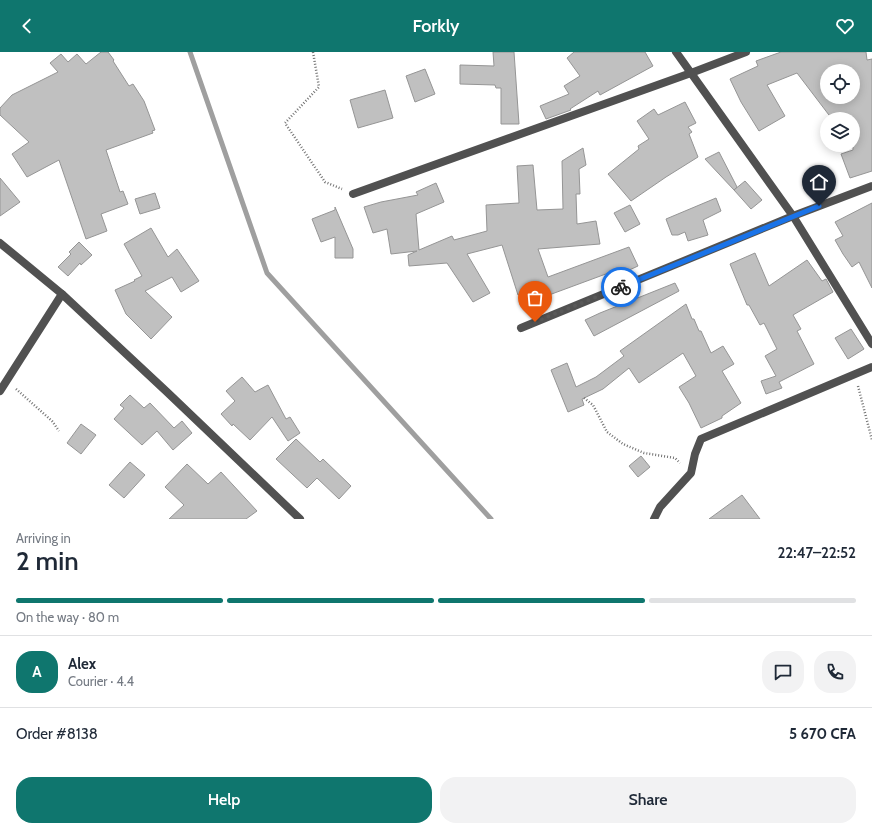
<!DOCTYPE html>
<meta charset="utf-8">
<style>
:root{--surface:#fff;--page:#f2f2f3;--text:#1f2937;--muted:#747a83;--line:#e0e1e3;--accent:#0f766e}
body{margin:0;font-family:Cabin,sans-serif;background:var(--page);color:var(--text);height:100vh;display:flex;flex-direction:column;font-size:15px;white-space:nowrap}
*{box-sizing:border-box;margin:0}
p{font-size:13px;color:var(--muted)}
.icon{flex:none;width:22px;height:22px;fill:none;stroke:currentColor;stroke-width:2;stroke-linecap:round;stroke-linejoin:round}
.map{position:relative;height:467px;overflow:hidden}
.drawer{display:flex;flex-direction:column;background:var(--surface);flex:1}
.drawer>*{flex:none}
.controls{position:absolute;left:820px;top:12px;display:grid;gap:8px}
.controls a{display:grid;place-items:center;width:40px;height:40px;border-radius:50%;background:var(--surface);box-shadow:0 2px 10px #0003;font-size:20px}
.pin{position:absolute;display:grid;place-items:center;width:34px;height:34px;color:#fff;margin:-41px -17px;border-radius:50% 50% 50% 0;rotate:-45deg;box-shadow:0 0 4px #0007}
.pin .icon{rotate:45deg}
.courier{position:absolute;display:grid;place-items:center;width:40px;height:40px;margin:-20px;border:3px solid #1a73e8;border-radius:50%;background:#fff;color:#222;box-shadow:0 1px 5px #0007}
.overview em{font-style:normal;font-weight:600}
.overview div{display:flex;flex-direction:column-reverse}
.overview{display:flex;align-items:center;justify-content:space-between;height:68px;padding:0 16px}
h1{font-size:26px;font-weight:600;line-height:30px}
.bar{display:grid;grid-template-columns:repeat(4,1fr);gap:6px 4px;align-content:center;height:48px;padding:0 16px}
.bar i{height:5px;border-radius:3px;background:var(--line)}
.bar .selected{background:var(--accent)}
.bar p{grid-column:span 4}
.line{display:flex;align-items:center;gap:10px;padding:0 16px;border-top:1px solid var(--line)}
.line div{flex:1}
.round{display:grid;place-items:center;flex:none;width:42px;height:42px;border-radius:16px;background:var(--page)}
.primary-button{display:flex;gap:8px;margin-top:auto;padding:8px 16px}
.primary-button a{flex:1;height:46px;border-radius:16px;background:var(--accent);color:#fff;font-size:16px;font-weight:600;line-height:46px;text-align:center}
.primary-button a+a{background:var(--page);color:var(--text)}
header{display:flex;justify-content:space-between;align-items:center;height:52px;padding:0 16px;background:var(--accent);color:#fff;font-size:18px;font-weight:600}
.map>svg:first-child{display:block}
</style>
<header><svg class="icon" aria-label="back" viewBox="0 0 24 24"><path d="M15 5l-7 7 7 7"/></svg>Forkly<svg class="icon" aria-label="heart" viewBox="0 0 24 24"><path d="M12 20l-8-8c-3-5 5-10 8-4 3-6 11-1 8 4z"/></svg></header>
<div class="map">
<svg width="872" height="467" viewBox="0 0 872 467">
<rect width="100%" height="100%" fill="#fff"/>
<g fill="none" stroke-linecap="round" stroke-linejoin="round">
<!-- stream -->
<polyline stroke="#9f9f9f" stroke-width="5" points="190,0 267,221 491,467"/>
</g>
<!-- building -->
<g fill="#c0c0c0" stroke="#959595" fill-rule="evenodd">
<polygon points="101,0 108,0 114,8 113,9 129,34 133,32 144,49 155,78 152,79 153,81 106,98 120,140 123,139 128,152 101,162 107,179 86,187 59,108 27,125 12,102 29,90 0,63 0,56 12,43 58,20 50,11 61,2 68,10 77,2 86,12"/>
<polygon points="493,0 514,0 519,72 501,72 501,36 496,36 495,33 460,32 460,13 494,14"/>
<polygon points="574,0 645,0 653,14 600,43 598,39 570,57 571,58 546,67 540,54 569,42 564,34 580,24 567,6"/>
<path d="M781,0H866L867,8L872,7V119L850,126L841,102L853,98V67H832L797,21L767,33L785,64L759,79L741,50L730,27L758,14L756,9ZM827,19H853V45H827Z"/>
<polygon points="425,17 435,42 415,50 406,24"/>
<polygon points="385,38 393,66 358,76 350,48"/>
<polygon points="685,50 696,71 688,75 692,80 689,82 698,105 666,125 631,149 608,122 639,97 638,94 649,87 637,69 654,57 658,63"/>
<polygon points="583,96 586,113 579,117 580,142 576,142 577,172 596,169 600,192 538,197 548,225 629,195 638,214 625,220 622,216 549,243 546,234 518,243 502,193 467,202 490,241 473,250 447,211 409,214 408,203 417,199 391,202 387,177 373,181 364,155 381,150 418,143 416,140 436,131 444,150 416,162 419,198 452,184 454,188 487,179 486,153 519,151 517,114 533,113 537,158 563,157 562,109"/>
<polygon points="719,100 737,135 734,138 705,107"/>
<polygon points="0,126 20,150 0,164"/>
<polygon points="745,129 762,148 751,157 734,138"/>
<polygon points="155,141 160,156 140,162 135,147"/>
<polygon points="716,146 721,159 703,168 708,183 688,189 685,180 678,183 672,183 666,167"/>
<polygon points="872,151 872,236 859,210 852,215 843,202 835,188 843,184 835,170"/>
<polygon points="630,153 640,172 625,180 614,161"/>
<polygon points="335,155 353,197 353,206 335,206 335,185 321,190 312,167 335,158"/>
<polygon points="151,176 168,205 177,197 199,229 181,240 172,225 145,239 172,265 151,287 126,262 115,238 135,229 134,228 142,224 124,192"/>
<polygon points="79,190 92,203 81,213 80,211 68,224 58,215 71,202 69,200"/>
<polygon points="755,201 769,234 807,208 822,229 826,227 833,240 793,263 801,277 797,279 814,312 779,330 782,336 766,342 761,329 776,324 765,304 777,297 764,271 760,273 749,253 747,253 730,212"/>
<polygon points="675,231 679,239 594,284 585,268 600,261"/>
<polygon points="686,252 692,267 694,267 699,279 701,279 711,301 723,294 734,312 722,319 741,351 722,364 722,366 701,376 689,351 679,335 696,324 683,301 639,331 629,316 603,337 582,347 584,353 568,360 551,318 567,311 576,335 596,325 624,304 620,299"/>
<polygon points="851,277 864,297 848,307 835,286"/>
<polygon points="242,325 255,340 268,333 286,367 290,365 300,381 288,389 272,365 250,388 233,372 232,374 221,362 235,349 226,339"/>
<polygon points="130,343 144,356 150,351 174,376 182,369 192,381 173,398 157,379 142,393 114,367 124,356 120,353"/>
<polygon points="81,372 96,383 81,402 67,391"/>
<polygon points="296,387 320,410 323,407 351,434 339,447 317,426 307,436 276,407"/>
<polygon points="641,404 650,415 638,425 629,414"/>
<polygon points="130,410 145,423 124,446 109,433"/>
<polygon points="187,412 208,432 221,420 257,459 246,467 169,467 184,453 165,435"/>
<polygon points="742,443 760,467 709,467"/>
</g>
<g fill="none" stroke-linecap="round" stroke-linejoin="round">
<!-- path -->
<g stroke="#737373" stroke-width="2.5" stroke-dasharray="1 2" stroke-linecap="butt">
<polyline points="313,0 319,35 285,71 325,130 342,137"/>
<polyline points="858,334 872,388"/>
<polyline points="16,337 52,369 59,379"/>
<polyline points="584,346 593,353 607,380 623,392 644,401 675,406 680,411"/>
</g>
<!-- minor -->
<g stroke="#515151" stroke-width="8">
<polyline points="676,0 793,164 872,292"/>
<polyline points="353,142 691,21 746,0"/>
<polyline points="0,191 62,242 167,340 300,467"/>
<polyline points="521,276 793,164 872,134"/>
<polyline points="0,339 62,242"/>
<polyline points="654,467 660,455 691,421 695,402 701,387 872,315"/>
</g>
</g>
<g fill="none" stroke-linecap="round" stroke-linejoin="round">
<!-- done -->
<polyline stroke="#595959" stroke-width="4" stroke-dasharray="0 7.2" points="535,270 621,235"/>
<!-- route -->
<polyline stroke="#1a73e8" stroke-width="5" points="621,235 819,154"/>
</g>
</svg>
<div class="controls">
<a><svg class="icon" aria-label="locate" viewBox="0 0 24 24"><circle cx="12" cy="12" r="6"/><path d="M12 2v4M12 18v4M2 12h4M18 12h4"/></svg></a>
<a><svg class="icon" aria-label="layers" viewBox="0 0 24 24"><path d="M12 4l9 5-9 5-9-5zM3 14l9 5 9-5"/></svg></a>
</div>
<div class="pin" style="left:535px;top:270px;background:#ea580c"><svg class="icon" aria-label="bag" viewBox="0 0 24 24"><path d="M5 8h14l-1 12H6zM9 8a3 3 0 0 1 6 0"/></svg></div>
<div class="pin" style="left:819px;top:154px;background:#1f2937"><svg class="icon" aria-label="home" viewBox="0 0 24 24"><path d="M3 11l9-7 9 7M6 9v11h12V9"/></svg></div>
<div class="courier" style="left:621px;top:235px"><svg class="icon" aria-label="bike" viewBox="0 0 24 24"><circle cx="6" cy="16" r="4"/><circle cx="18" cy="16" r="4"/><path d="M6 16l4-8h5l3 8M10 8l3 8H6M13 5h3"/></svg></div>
</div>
<section class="drawer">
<div class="overview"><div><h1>2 min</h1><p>Arriving in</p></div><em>22:47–22:52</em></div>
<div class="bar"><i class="selected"></i><i class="selected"></i><i class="selected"></i><i></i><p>On the way · 80 m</p></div>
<div class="line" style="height:72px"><b class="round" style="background:var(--accent);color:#fff">A</b><div><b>Alex</b><p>Courier · 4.4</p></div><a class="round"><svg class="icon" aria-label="chat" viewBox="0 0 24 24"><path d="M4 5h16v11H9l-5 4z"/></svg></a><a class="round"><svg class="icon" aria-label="phone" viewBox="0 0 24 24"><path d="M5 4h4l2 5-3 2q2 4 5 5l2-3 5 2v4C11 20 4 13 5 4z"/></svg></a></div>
<div class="line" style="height:52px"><div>Order #8138</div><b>5 670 CFA</b></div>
<div class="primary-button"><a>Help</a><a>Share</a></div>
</section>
